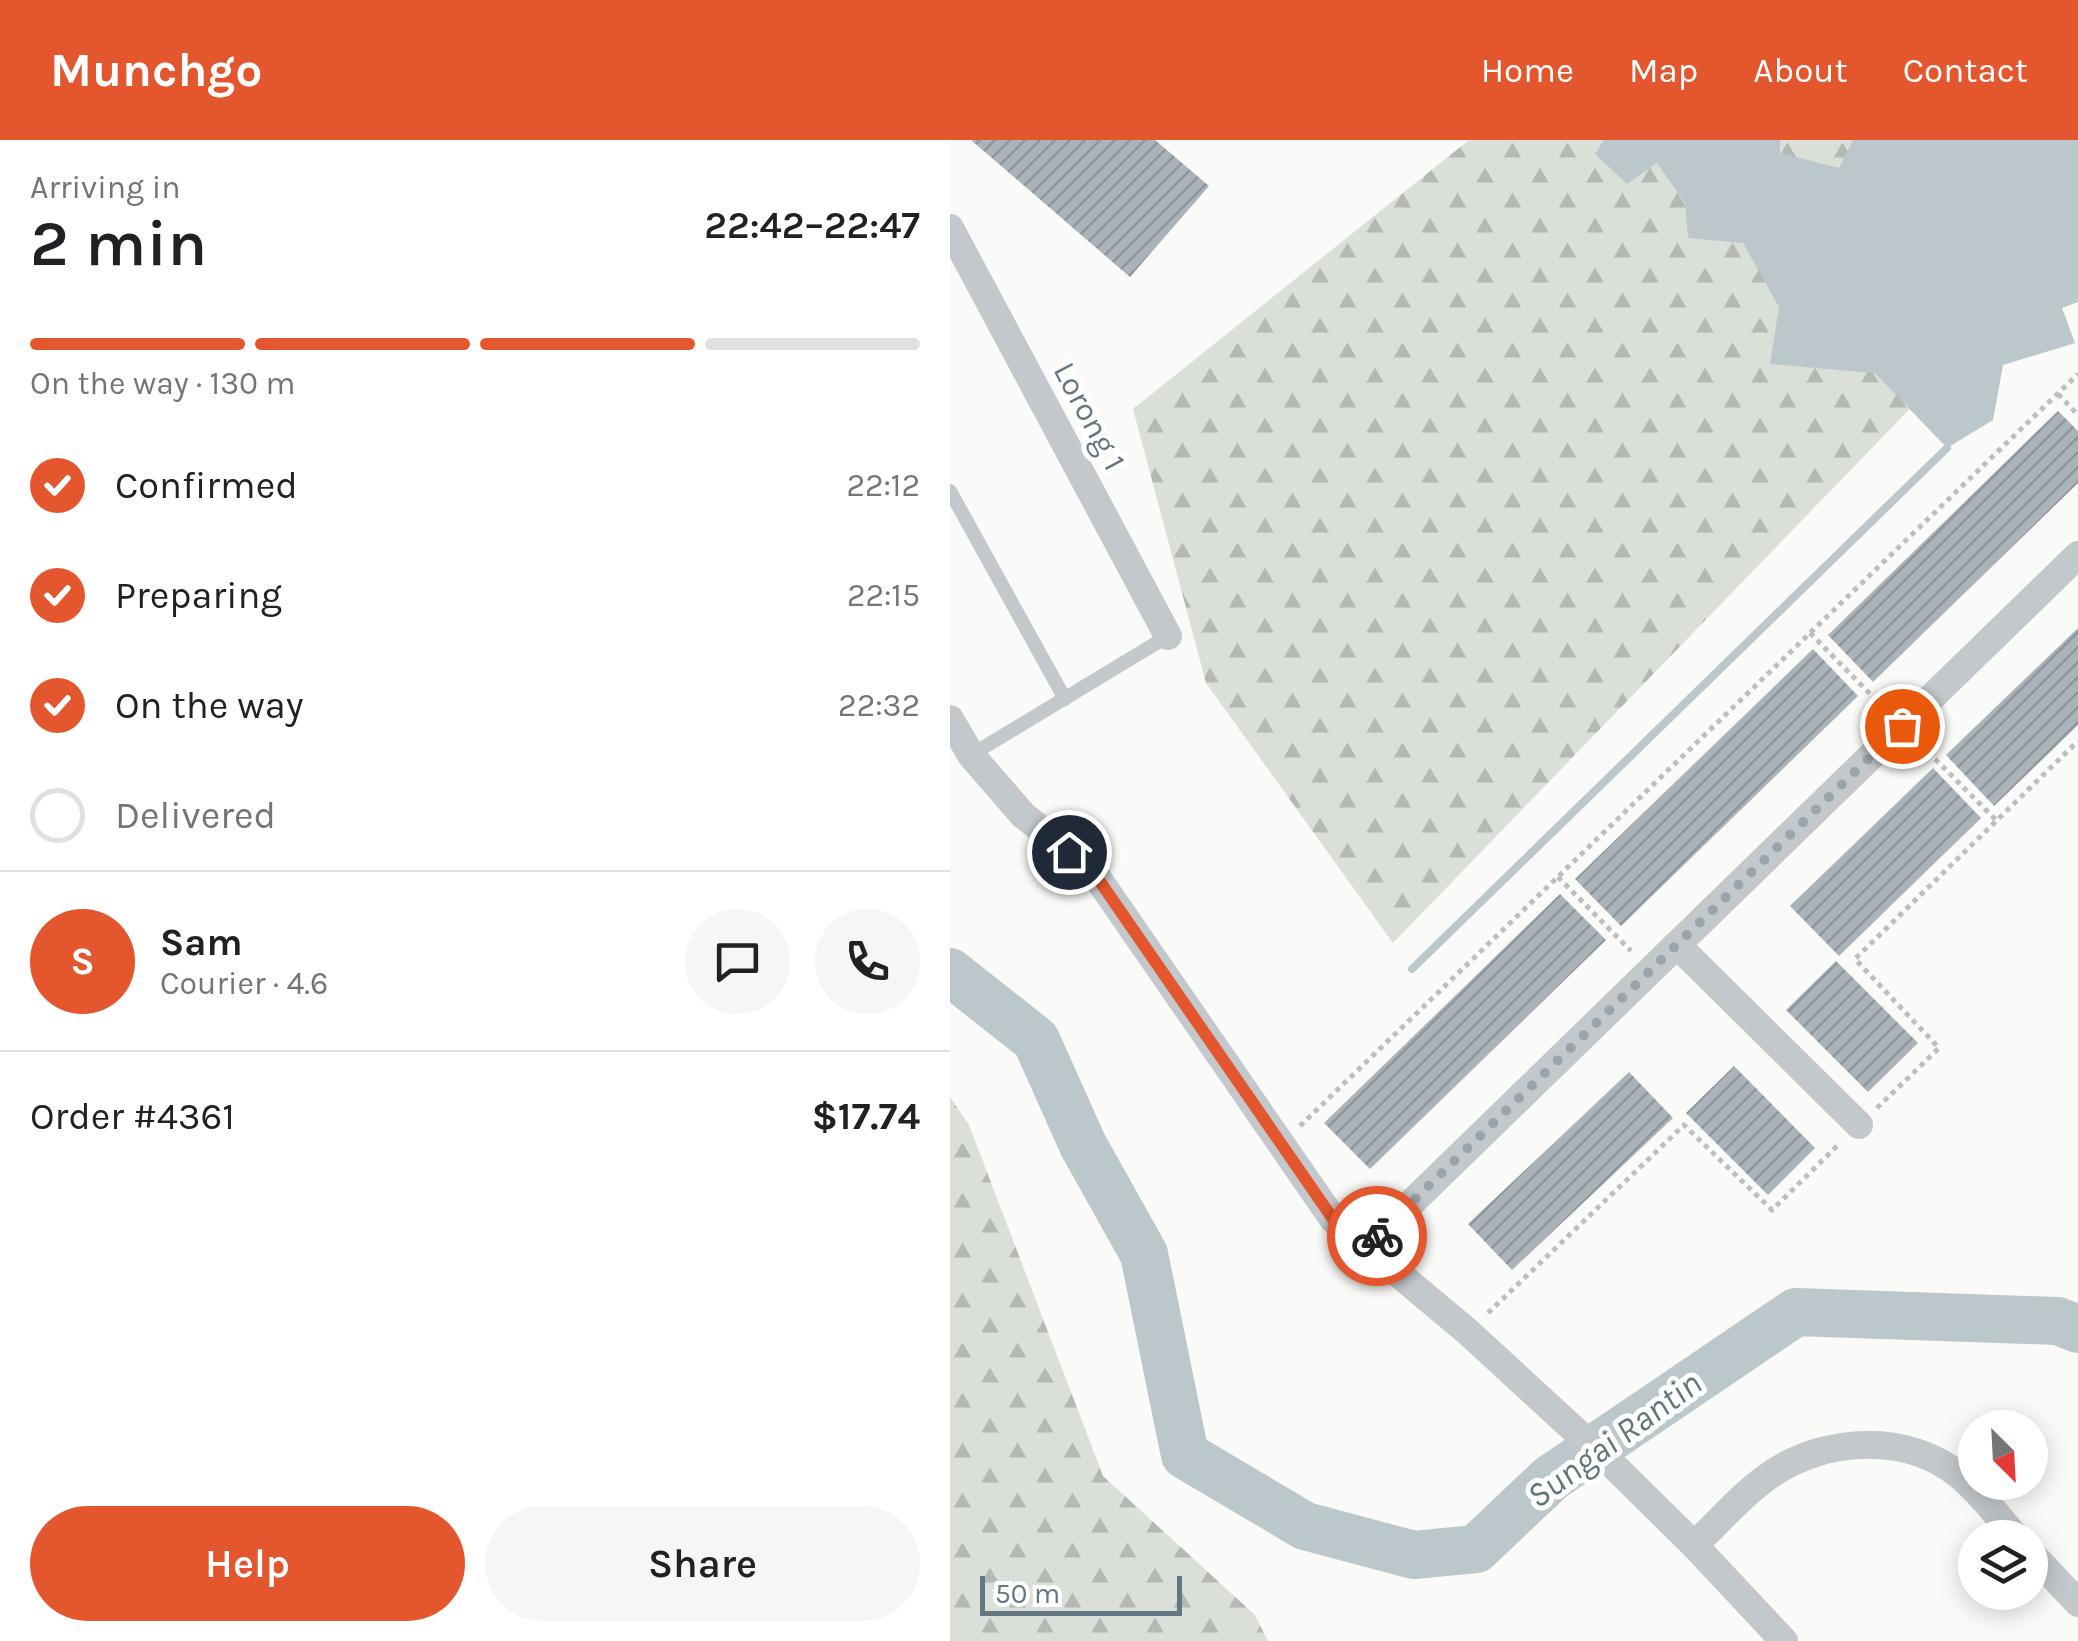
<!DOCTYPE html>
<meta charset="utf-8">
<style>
:root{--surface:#fff;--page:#f6f6f6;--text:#202124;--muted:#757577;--line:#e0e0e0;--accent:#e4572e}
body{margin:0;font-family:Karla,sans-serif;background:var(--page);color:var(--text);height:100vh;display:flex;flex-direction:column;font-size:38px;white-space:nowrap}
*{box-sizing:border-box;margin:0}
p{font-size:32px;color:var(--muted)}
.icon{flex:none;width:55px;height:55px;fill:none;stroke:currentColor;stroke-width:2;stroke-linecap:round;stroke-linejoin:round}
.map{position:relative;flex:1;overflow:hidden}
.side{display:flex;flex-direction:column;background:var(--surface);width:950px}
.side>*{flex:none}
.needle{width:65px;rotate:156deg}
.controls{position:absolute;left:1008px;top:1270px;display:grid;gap:20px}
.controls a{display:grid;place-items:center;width:90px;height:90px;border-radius:50%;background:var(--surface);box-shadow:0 5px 25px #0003;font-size:50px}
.scale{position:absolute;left:30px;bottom:25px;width:202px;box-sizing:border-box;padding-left:10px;border:5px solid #657683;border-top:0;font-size:28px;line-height:35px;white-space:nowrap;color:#657683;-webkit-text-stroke:8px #fff;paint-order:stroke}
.pin{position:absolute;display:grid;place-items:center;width:85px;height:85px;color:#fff;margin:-42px;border:5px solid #fff;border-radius:50%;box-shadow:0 2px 10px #0007}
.courier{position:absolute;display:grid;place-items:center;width:100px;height:100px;margin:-50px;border:8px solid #e4572e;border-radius:50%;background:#fff;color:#222;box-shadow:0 2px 12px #0007}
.summary em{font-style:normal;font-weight:600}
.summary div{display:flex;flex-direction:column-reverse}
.summary{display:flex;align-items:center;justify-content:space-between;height:170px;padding:0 30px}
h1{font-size:65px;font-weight:600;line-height:75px}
.bar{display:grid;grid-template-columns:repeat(4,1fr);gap:15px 10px;align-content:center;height:120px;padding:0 30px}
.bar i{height:12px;border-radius:8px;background:var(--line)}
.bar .current{background:var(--accent)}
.bar p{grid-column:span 4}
.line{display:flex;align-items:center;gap:25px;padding:0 30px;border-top:2px solid var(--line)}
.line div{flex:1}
.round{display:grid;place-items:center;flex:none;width:105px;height:105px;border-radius:52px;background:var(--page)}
ol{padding:0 30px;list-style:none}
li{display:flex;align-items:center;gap:30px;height:110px}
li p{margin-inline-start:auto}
li .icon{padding:10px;border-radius:50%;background:var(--accent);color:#fff;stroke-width:4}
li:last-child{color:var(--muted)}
li i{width:55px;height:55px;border:5px solid var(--line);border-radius:50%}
.action{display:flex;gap:20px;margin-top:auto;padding:20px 30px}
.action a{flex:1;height:115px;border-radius:60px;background:var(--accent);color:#fff;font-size:40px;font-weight:600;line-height:115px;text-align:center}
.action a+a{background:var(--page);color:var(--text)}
header{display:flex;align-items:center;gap:60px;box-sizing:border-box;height:140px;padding:0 50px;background:var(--accent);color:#fff}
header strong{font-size:48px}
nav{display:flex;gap:55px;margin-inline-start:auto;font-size:35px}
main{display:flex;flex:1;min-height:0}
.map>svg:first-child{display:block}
</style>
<header>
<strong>Munchgo</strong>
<nav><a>Home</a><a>Map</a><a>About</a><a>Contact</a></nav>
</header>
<main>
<section class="side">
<div class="summary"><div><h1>2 min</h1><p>Arriving in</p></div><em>22:42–22:47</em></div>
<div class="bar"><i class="current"></i><i class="current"></i><i class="current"></i><i></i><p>On the way · 130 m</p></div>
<ol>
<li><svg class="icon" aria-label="check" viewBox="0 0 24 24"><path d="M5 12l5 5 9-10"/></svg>Confirmed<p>22:12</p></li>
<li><svg class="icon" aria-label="check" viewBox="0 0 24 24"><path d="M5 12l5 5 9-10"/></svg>Preparing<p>22:15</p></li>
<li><svg class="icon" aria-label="check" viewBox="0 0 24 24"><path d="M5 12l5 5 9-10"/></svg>On the way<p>22:32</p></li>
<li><i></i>Delivered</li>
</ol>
<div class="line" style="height:180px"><b class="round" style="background:var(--accent);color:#fff">S</b><div><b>Sam</b><p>Courier · 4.6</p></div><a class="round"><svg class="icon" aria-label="chat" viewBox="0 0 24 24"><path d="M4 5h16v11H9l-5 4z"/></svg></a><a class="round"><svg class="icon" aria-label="phone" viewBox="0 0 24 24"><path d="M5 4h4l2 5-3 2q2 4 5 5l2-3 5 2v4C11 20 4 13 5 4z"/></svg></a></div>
<div class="line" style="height:130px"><div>Order #4361</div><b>$17.74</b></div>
<div class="action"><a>Help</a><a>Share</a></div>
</section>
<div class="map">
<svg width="1128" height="1501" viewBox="0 0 1128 1501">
<defs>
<pattern id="forest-firs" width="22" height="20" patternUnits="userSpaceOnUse" patternTransform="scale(2.5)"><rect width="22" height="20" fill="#dadfd7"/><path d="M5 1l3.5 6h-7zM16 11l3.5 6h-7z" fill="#b4b9b4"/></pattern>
<pattern id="building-hatch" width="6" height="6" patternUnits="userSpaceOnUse" patternTransform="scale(2.5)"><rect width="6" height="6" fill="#aab3b9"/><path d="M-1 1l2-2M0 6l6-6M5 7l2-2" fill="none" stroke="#8e969c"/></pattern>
</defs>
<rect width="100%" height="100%" fill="#fafaf8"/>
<!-- forest -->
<g fill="url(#forest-firs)">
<polygon points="519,0 1128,0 1128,95 443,803 256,543 183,269"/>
<polygon points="0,957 19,985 153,1336 305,1475 318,1501 0,1501"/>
</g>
<!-- water -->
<polygon fill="#bbc7cb" points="654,0 830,0 830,13 889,28 903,0 1128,0 1128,162 1112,168 1125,203 1053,225 1043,280 997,308 925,233 820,224 829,167 793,103 738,98 735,63 707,23 677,44 645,14"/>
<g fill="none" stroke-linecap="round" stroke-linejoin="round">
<!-- stream -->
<polyline stroke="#bbc7cb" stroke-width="8" points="462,829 997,308"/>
<!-- river -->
<polyline stroke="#bbc7cb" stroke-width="48" points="0,832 86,900 133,1005 194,1114 235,1315 355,1386 464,1415 526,1409 601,1338 846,1172 1108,1181 1128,1189"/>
</g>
<!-- building -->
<g fill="url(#building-hatch)">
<polygon points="21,0 205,0 259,46 180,137"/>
<polygon points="1108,271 1128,291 1128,343 923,542 878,495"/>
<polygon points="1128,488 1128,585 1044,666 996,615"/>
<polygon points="863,509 908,556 671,786 625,739"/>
<polygon points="983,628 1031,678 889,816 840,766"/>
<polygon points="610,754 656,800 420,1029 374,983"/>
<polygon points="886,821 968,903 918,952 836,870"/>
<polygon points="784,926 865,1008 818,1055 736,973"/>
<polygon points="679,932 723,978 562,1130 518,1084"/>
</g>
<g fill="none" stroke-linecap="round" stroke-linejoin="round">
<!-- path -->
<g stroke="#bbbfc2" stroke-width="5" stroke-dasharray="5 5" stroke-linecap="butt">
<polyline points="1108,254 1128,275"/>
<polyline points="860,493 935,569"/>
<polyline points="971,605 1047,681"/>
<polyline points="608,737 681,811"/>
<polyline points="927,968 989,908 905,819 1128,601"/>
<polyline points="350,986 1128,234"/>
<polyline points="538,1173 734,985 822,1070 890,1003"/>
</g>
<!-- service -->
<g stroke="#c3c8cc" stroke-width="14">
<polyline points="0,351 115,559"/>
<polyline points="21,615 218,496"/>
</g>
<!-- minor -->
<g stroke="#c3c8cc" stroke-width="28">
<polyline points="0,88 218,496"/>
<polyline points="0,579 21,615 73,675 142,730 383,1079 518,1192 668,1330 744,1405"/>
<polyline points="727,805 909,985"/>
<polyline points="417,1106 1128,415"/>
<polyline points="1080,1412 1128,1463"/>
<path d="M834,1501L744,1405C769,1382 794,1352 823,1333C877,1297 958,1293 1010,1336C1031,1353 1048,1377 1067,1398"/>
</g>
</g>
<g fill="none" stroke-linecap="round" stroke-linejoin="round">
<!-- done -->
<polyline stroke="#99a4ac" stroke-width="10" stroke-dasharray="0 18" points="427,1096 952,586"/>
<!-- route -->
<polyline stroke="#e4572e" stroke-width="12" points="119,712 142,730 383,1079 417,1106 427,1096"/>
</g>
<g text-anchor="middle" stroke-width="10" stroke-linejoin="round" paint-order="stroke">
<!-- street labels -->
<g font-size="32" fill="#657683" stroke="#fff">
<text transform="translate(140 276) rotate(62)" y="11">Lorong 1</text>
</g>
<!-- water labels -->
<g font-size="35" font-style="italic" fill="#60757c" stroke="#fff">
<text transform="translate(664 1299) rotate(-36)" y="12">Sungai Rantin</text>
</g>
</g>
</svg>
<div class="controls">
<a><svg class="needle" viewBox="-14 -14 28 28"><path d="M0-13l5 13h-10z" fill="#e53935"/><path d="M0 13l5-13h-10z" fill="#757577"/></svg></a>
<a><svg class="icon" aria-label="layers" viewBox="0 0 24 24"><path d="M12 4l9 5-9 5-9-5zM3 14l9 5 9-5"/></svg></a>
</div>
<div class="scale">50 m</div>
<div class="pin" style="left:952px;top:586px;background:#ea580c"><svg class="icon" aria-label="bag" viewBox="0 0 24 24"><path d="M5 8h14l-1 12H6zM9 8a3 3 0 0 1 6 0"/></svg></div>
<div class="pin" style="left:119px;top:712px;background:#1f2937"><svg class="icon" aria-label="home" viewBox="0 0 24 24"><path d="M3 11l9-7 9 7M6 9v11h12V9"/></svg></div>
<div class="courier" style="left:427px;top:1096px"><svg class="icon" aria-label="bike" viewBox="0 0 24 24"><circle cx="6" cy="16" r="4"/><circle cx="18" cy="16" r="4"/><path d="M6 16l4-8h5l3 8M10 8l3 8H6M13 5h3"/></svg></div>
</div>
</main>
